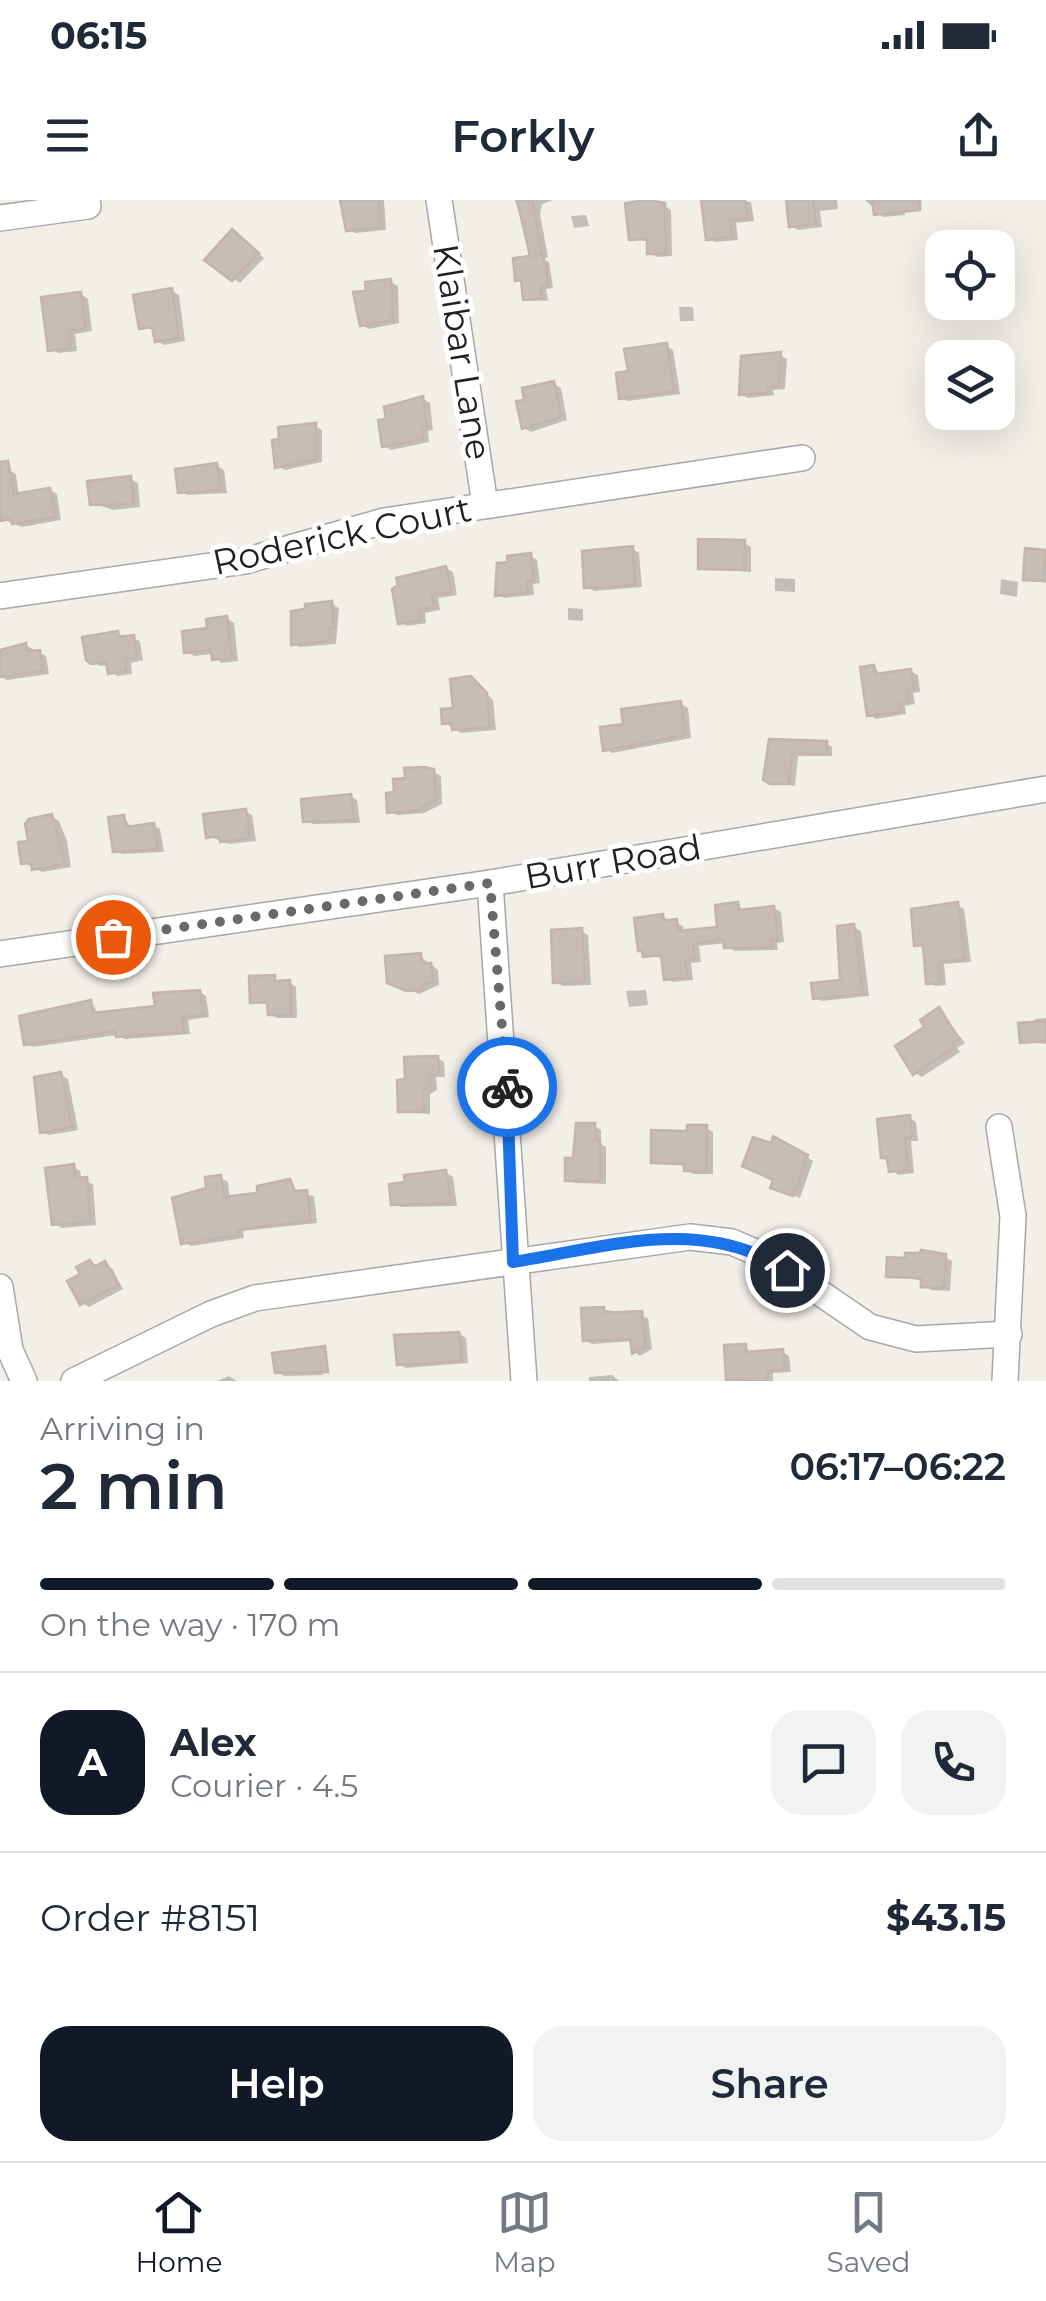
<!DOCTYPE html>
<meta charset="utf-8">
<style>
:root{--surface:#fff;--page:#f2f2f3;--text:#1f2937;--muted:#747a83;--line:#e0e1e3;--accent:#111827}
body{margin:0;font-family:Montserrat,sans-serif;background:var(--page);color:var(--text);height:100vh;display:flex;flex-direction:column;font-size:38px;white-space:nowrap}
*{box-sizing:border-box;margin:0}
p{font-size:32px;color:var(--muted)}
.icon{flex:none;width:55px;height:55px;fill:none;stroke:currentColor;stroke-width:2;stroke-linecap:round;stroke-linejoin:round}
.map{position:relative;height:1181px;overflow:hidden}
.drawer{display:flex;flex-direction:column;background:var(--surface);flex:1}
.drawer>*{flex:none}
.tools{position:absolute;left:925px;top:30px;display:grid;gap:20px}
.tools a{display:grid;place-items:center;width:90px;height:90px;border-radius:20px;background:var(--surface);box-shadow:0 10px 40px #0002;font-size:50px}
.pin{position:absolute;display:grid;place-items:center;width:85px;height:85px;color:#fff;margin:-42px;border:5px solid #fff;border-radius:50%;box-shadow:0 2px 10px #0007}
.courier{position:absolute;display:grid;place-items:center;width:100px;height:100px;margin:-50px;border:8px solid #1a73e8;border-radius:50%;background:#fff;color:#222;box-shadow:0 2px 12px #0007}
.headline em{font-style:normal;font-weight:600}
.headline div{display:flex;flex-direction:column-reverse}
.headline{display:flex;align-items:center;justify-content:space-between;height:170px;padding:0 40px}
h1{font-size:65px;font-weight:600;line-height:75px}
.bar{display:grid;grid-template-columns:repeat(4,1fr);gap:15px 10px;align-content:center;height:120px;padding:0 40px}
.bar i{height:12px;border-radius:8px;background:var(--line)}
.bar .current{background:var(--accent)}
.bar p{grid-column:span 4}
.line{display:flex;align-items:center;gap:25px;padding:0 40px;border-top:2px solid var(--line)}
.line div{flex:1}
.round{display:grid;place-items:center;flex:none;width:105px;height:105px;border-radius:30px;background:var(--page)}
.action{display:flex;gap:20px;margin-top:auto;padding:20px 40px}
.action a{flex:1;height:115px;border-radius:30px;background:var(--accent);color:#fff;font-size:40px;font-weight:600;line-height:115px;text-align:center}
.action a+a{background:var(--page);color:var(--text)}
.status{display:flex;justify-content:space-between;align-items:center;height:70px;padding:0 50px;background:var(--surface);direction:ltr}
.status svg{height:28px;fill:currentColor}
header{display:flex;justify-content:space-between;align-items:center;height:130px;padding:0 40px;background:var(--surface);font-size:45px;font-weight:600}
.dock{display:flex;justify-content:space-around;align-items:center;height:140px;border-top:2px solid var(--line);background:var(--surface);font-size:28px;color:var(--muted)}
.dock a{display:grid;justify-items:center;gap:5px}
.dock .current{color:var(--accent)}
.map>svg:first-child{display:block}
</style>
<div class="status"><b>06:15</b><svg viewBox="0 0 49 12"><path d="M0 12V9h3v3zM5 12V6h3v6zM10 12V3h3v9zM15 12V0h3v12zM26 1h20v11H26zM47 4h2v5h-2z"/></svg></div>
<header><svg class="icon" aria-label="menu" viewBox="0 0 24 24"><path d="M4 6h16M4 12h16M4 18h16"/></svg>Forkly<svg class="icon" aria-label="share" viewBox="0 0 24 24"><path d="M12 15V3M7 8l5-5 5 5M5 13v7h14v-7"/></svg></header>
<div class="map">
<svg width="1046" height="1181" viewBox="0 0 1046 1181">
<rect width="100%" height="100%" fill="#f2eee8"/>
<!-- shadow -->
<g fill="#0003">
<polygon points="355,0 384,0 386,30 355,33 348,29"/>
<polygon points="515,0 553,0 542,4 540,14 548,57 543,59 549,62 553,88 546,89 548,101 525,99 524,83 518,79 533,59"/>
<polygon points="727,0 751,2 754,21 736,23 738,40 715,42 708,38"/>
<polygon points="788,0 837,0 838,9 820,11 822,27 798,30 791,26"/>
<polygon points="865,0 903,0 905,15 883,17"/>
<polygon points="664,6 671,10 672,56 657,57 650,53 650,42 631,38"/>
<polygon points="571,16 586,15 589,26 574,28"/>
<polygon points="233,32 264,58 240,83 207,60"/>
<polygon points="391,82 398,86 399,123 369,129 362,125"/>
<polygon points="172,91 179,95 185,141 164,145 157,141 156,130 141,128"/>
<polygon points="81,94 88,99 92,131 75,134 77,151 58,153 51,149"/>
<polygon points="679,107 693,107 694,121 680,121"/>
<polygon points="666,146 673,150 680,194 628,201 621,197 630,173"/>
<polygon points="780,155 787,159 785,189 773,190 774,195 748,198 741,194"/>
<polygon points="554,184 561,188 567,220 531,232 524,228"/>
<polygon points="423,199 430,203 433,230 428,231 429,242 391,250 384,246 389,221 402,202"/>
<polygon points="315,226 322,230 322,262 285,270 278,266"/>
<polygon points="217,266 224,270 227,293 188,295 181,291"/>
<polygon points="9,270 16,274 19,296 50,290 57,294 61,320 22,327 2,319 0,271"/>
<polygon points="131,279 138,283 140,307 113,310 92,303"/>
<polygon points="744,343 751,347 751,372 700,368"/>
<polygon points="632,349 639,353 642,387 594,391 587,387"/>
<polygon points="1028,351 1046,352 1046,383 1026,379"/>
<polygon points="530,356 537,360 540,383 533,384 534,395 504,398 497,394 495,376"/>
<polygon points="446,368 453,372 457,395 438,398 440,410 425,413 426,423 407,426 400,422"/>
<polygon points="775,378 795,379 795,392 775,391"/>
<polygon points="1001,379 1018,382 1017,397 1000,394"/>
<polygon points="332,404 339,408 336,444 300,447 293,443"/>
<polygon points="568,408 583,409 583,421 568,420"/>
<polygon points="227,419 234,423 238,461 221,463 214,454 194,456 187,452"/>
<polygon points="118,434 140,441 143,460 131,463 132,474 117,476 109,465 100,466 88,458"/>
<polygon points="25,445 46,456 49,474 7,480 0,476 0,450"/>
<polygon points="874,467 881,475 910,471 918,475 920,492 913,493 915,504 905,506 906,514 876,519 869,515"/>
<polygon points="471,479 493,500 496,530 461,533 444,522"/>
<polygon points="681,504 688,508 691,538 612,553 606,549 626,526"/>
<polygon points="771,542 826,543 832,547 832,556 798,556 795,586 772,583"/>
<polygon points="433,572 441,576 442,604 424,613 397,615 390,611"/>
<polygon points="350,596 357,600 360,623 313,624 306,620"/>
<polygon points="245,611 252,615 256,641 229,644 208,636"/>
<polygon points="51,616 59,621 67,641 71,667 42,672 24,663 31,643"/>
<polygon points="124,617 132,629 153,625 160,629 164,652 122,654 115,650"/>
<polygon points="738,705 745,712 774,708 781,712 784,742 777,743 778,750 734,751 726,743 699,746 701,762 691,763 693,780 673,782 666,778 664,758 645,756 663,717 683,726 684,733 720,729"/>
<polygon points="957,705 964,709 971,762 944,764 946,785 935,786 929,782 923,748 917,745"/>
<polygon points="854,727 861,731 869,796 822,801 815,797 843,782"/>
<polygon points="581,731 588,735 591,785 563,786 556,782"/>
<polygon points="420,756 438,770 439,785 419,794 393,783"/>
<polygon points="289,782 296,787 297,818 277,818 270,814 270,805 252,802"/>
<polygon points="646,790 648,805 629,807 626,791"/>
<polygon points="200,792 206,796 209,817 188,820 190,834 125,839 117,835 33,847 26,843 91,802 99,815 158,808"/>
<polygon points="939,810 965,843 957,848 960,852 922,877 915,873 928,828"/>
<polygon points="1046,818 1046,844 1022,841 1035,819"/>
<polygon points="437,858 444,862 445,877 436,877 437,890 430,894 430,914 400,911 407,881"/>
<polygon points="61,875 68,879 78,930 49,935 42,932"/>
<polygon points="909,918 916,922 918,941 911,941 914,973 898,975 883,957"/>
<polygon points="594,926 601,930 601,944 606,947 606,984 575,983 568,979"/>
<polygon points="706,928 713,932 713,974 693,974 686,966 653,962 689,934"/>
<polygon points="775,939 813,961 800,998 779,991"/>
<polygon points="73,967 80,971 82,980 93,984 96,1025 62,1028 55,1024"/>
<polygon points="446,973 453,977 457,1006 401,1007 393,1003"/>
<polygon points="221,978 228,982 230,999 260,995 289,982 299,993 314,996 317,1023 243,1031 244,1038 191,1046 184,1042 209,990"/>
<polygon points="945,1057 952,1061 950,1091 930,1090 924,1081 889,1075"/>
<polygon points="90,1063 112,1068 123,1089 89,1107 82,1103 83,1075"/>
<polygon points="603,1109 648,1118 652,1149 640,1156 634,1152 633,1141 592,1144 585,1140"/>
<polygon points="459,1134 466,1138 468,1163 406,1168 399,1164"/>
<polygon points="745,1146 752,1154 782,1152 789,1156 791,1172 773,1173 773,1181 729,1181 726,1148"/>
<polygon points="283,1154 324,1175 284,1176 277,1172"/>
<polygon points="612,1175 619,1181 589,1181 589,1177"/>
<polygon points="229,1176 237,1181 217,1181"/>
</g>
<!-- building -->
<g fill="#c7bdb7" stroke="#c4b4aa" stroke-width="2.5">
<polygon points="340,0 379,0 380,27 346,31"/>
<polygon points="517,0 532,0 542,54 534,56 542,55 546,65 548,86 541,86 542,99 523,100 521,80 515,81 513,58 530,56"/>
<polygon points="648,0 665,3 666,54 647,54 647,39 629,40 625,3"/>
<polygon points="701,0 745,0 748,18 730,20 732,37 706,40"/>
<polygon points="786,0 813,0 816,24 789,27"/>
<polygon points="872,0 920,0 920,10 874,15"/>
<polygon points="232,29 259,53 232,81 204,60"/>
<polygon points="391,79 393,120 360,126 353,92 366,91 365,82"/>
<polygon points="172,88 179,138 155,142 152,127 139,129 133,95"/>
<polygon points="81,92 86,128 69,131 71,148 48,151 41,97"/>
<polygon points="667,143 674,191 619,199 616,173 628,171 624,149"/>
<polygon points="781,152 779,186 767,187 768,193 739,195 741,156"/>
<polygon points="554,181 561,217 522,229 516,201 524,200 522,188"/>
<polygon points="423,196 427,227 422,228 423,239 382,247 378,220 386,219 384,207"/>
<polygon points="316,223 316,259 275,268 272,240 279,239 278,227"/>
<polygon points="8,261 14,294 50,288 56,317 12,324 11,319 0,321 0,262"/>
<polygon points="217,263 221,290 178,293 175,269"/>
<polygon points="131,276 134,304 90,305 87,281"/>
<polygon points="698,339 745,340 744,370 698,369"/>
<polygon points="633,346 635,385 584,388 582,351"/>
<polygon points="1025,348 1046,350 1043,381 1023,380"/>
<polygon points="531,353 534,380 527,381 528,392 495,396 497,363 508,362 507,356"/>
<polygon points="446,366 451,392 432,395 434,407 419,410 421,420 398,424 392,389 398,385 396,378"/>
<polygon points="332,401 334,427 329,428 330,441 291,445 291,411 305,409 305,404"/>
<polygon points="227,416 232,458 212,460 211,450 184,453 182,431 207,428 206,419"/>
<polygon points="118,431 119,437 134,435 137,457 125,460 126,471 108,474 106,462 91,464 86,460 82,437"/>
<polygon points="26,443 27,451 40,450 43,471 0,477 0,450"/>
<polygon points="874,465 876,474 911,469 914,490 907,490 909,502 899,503 900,512 867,516 860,467"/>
<polygon points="471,476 487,493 490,527 452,530 451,523 442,524 441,509 453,508 450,479"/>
<polygon points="681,501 685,535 603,551 600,527 623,524 621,509"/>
<polygon points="769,539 827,541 827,554 792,553 789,584 770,584 763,580"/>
<polygon points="423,567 434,569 436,600 416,611 387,613 386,593 394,592 393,579 405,578 404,568"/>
<polygon points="351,594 354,620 303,622 301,599"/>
<polygon points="246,609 250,638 220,642 219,636 206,638 203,614"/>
<polygon points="52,614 65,664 32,670 31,663 21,664 18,642 28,641 25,624 29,619"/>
<polygon points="124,615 126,627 154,623 158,649 113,652 108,617"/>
<polygon points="738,702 739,710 774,706 778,739 771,740 772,747 724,748 723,739 693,744 695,759 685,760 687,777 664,780 661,755 643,757 642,751 638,751 634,718 663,714 664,721 677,719 678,731 717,727 715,705"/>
<polygon points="958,702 965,759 939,762 940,783 926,784 923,745 914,746 911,709"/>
<polygon points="854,724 863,794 813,799 811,783 840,780 837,726"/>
<polygon points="582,728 585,782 553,783 551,730"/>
<polygon points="421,753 422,764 431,763 433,783 422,784 422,790 406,791 387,783 385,756"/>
<polygon points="275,775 275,781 290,780 291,815 268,815 267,802 250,803 249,776"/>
<polygon points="200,790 204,815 182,817 184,832 116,837 115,831 24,845 19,816 91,800 93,813 155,806 153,793"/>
<polygon points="939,807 959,839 952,843 955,847 913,875 895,846 924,827 920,820"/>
<polygon points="1046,821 1046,841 1020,843 1018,823"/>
<polygon points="438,856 439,874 430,875 431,886 423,890 424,912 398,912 397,880 405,879 404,857"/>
<polygon points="61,872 72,927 40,933 34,877"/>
<polygon points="910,915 912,938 905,938 908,970 889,972 887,958 881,958 877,919"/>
<polygon points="576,923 595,923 595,940 600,940 600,981 565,981 565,958 573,958"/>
<polygon points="687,925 707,925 706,972 684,971 684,964 651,963 651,930 687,931"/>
<polygon points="773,936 808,955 793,996 770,988 773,980 742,966 753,937 771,943"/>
<polygon points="74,964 76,978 87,977 90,1022 52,1025 45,968"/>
<polygon points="446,970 451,1003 391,1005 389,984 405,982 404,975"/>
<polygon points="221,975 224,997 257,993 257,986 290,979 295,991 307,990 311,1021 237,1029 238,1035 181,1044 172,998 206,988 205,977"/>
<polygon points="921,1050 946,1054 944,1088 921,1087 921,1078 886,1077 887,1057 905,1058 905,1053 920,1053"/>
<polygon points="90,1060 94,1067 105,1061 118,1085 80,1105 67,1081 80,1074 76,1067"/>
<polygon points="604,1107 604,1113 642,1111 646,1145 632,1154 630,1139 583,1141 581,1108"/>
<polygon points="459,1132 462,1161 397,1165 394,1135"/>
<polygon points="746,1144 746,1152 783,1149 785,1169 767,1171 767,1181 726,1180 724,1145"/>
<polygon points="325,1146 328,1172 275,1173 272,1153"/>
</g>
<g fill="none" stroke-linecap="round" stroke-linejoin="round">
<!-- minor casing -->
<g stroke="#a8a8a8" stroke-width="28">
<g id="minor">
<polyline points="439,0 485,305"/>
<polyline points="0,18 88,6 87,0"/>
<polyline points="0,396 245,361 384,321 802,258"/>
<polyline points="490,683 524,1181"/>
<polyline points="0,754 490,683 1046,589"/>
<polyline points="999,927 1013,1016 1005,1181"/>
<polyline points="0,1087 10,1150 24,1181"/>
<polyline points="74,1181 211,1114 255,1098 690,1037 732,1042 769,1058 870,1127 916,1139 1009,1134"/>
</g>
</g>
<!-- minor -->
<use href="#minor" stroke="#fff" stroke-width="25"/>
</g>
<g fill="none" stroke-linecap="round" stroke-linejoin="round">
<!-- done -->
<polyline stroke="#6a6967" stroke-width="10" stroke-dasharray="0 18" points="113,737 490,683 507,887"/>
<!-- route -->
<path stroke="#1a73e8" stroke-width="12" d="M507,887L513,1062C607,1047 701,1015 787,1070"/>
</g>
<g text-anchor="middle" stroke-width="10" stroke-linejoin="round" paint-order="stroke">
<!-- street labels -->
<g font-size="35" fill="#212121" stroke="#fff">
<text transform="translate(462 152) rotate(81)" y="12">Klaibar Lane</text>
<text transform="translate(342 336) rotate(-12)" y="12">Roderick Court</text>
<text transform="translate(613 662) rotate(-10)" y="12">Burr Road</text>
</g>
</g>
</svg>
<div class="tools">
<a><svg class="icon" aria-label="locate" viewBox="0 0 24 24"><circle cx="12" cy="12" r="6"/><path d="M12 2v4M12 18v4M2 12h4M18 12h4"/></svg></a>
<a><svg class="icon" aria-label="layers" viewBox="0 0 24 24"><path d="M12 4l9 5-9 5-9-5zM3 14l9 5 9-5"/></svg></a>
</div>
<div class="pin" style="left:113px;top:737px;background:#ea580c"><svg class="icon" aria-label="bag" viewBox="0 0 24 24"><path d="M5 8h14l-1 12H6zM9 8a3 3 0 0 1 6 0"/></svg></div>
<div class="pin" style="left:787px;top:1070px;background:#1f2937"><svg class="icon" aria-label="home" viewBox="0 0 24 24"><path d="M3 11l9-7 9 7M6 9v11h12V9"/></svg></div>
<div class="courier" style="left:507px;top:887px"><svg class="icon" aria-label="bike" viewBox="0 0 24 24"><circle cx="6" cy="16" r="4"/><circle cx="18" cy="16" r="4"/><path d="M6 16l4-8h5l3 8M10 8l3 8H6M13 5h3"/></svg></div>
</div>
<section class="drawer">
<div class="headline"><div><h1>2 min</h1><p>Arriving in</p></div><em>06:17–06:22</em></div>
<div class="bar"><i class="current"></i><i class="current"></i><i class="current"></i><i></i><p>On the way · 170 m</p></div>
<div class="line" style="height:180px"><b class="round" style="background:var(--accent);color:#fff">A</b><div><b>Alex</b><p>Courier · 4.5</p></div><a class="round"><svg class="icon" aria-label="chat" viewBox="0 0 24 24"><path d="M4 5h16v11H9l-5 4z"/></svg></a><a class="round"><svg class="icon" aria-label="phone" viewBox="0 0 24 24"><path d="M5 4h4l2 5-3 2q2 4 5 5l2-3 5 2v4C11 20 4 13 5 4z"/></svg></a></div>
<div class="line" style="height:130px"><div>Order #8151</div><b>$43.15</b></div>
<div class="action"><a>Help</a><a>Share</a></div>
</section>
<nav class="dock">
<a class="current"><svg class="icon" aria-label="home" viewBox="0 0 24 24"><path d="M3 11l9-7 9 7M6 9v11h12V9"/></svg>Home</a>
<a><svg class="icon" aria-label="map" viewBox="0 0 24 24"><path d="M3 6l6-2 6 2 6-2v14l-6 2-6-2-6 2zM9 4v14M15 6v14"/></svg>Map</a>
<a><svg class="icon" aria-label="saved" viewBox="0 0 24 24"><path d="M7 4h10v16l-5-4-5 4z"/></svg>Saved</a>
</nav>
